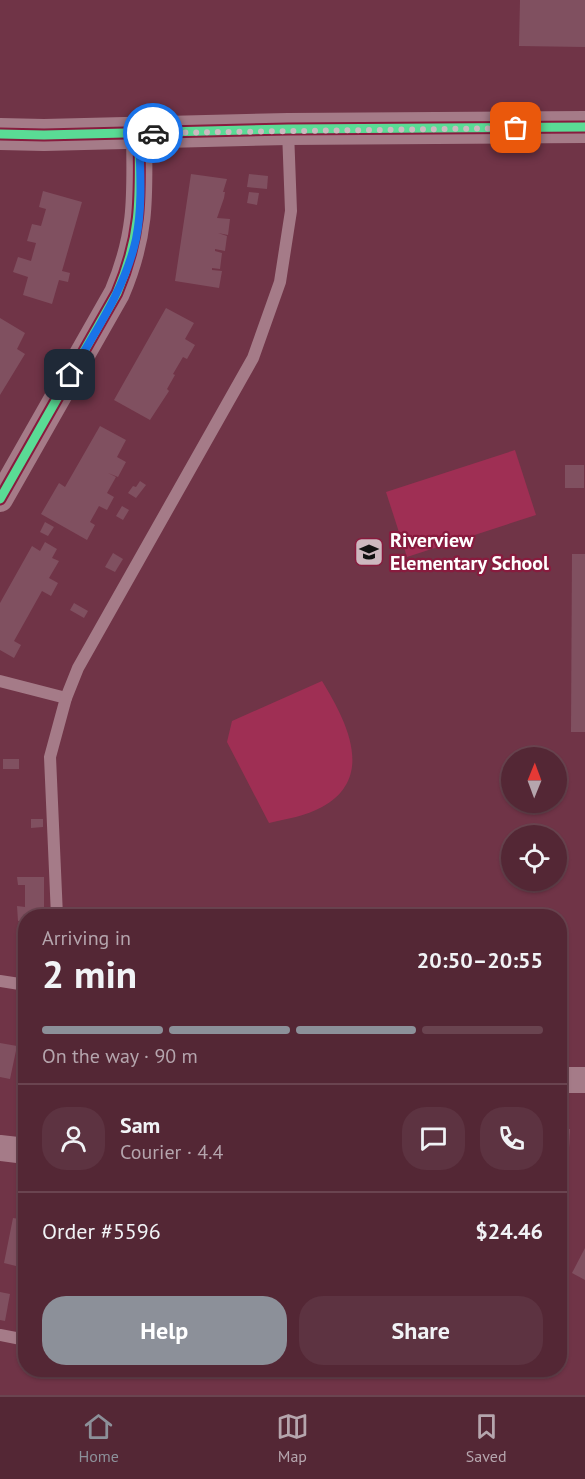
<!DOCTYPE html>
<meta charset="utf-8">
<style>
:root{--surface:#542735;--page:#5d3341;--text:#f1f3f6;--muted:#b5a5ad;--line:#6a4450;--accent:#8c9099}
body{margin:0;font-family:"PT Sans",sans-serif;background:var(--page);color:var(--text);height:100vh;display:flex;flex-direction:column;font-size:22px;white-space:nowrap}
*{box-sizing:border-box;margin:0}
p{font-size:20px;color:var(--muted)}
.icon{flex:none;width:33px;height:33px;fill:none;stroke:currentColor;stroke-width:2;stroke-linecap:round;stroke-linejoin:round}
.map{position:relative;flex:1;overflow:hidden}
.details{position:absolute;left:18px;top:909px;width:549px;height:468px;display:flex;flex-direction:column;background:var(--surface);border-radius:24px;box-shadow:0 2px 4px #0004,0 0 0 2px var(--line)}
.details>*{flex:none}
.needle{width:39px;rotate:1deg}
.tools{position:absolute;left:501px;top:747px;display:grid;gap:12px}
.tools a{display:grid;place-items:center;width:66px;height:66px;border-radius:50%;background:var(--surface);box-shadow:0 2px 4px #0004,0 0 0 2px var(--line);font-size:30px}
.pin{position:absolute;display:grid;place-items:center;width:51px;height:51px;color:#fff;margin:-26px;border-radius:12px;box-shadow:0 3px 9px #0006}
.courier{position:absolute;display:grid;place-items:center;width:60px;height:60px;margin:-30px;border:4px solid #1a73e8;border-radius:50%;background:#fff;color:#222;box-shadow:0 2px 8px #0007}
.headline em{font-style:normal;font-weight:800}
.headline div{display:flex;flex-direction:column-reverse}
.headline{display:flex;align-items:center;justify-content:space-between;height:102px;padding:0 24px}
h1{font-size:39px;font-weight:800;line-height:45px}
.bar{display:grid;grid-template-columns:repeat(4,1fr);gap:9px 6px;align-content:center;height:72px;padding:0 24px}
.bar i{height:8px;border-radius:4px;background:var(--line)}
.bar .selected{background:var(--accent)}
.bar p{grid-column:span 4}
.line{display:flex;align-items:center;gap:15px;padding:0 24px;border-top:2px solid var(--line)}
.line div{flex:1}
.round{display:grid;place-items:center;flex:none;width:63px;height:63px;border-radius:24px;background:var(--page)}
.button{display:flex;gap:12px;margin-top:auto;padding:12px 24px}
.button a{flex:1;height:69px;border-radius:24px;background:var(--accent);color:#fff;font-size:24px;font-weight:800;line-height:69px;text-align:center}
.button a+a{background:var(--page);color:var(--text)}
.menu{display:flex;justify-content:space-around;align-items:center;height:84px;border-top:2px solid var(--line);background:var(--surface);font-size:16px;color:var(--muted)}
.menu a{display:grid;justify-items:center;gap:3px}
.menu .selected{color:var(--accent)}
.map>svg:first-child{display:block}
</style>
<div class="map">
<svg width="585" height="1395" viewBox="0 0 585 1395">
<rect width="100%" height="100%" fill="#703447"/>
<!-- green -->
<g fill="#9f2f54">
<polygon points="515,450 536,515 407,557 386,492"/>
<path d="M322,681C345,719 377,777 322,807C306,816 286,819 269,823L227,742L232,721Z"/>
</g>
<!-- building -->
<g fill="#805060">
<polygon points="520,0 585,0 585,47 519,46"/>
<polygon points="191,174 227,179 223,192 225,192 224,198 217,218 230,219 228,235 218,233 227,236 225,251 215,249 215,251 222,253 220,269 212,268 212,270 222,271 219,288 175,281"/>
<polygon points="249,174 268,176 267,189 247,187"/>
<polygon points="43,191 82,202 62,271 70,273 68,282 59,280 52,304 23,295 28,277 13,272 18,257 31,261 36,243 27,241 32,224 41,226 46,209 39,207"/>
<polygon points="249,192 259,193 257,205 247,203"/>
<polygon points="166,308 194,323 185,339 195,345 187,359 183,357 173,374 175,375 167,389 169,391 150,420 114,400"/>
<polygon points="0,318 25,333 17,349 25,354 0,395"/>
<polygon points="100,426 126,440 117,457 126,462 118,477 108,473 116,477 107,493 114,497 107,510 99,506 90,522 95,525 87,540 41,514 59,483 65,487"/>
<rect x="565" y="465" width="19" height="23"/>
<polygon points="140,481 146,485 136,498 128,493 133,486 136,487"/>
<polygon points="122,506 129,510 123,520 116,516"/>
<polygon points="45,522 54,527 48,536 40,532"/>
<polygon points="45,542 57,549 52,558 59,561 49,578 58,583 51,596 42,591 14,641 21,645 14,658 0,650 0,603 32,546 40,551"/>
<polygon points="113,553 123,559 115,572 105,567"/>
<polygon points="572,554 585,554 585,732 571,732"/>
<polygon points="74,603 88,611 84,618 70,610"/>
<rect x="3" y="759" width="16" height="10"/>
<polygon points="31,819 43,819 43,827 31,828"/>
<polygon points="17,877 44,877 44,911 47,911 47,916 26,916 26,921 18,921 17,906 25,907 25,885 18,885"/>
<polygon points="0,1043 17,1046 10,1079 0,1077"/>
<polygon points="560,1129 570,1129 568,1168 560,1168"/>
<polygon points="13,1218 26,1220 26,1254 23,1253 20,1267 4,1263"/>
<polygon points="585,1248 585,1280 572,1273"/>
<polygon points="0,1292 10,1294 5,1321 0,1320"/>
</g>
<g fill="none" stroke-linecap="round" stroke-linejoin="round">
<!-- service -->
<g stroke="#a57b88" stroke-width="12">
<polyline points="0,681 66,698"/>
<polyline points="57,916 50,757 66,698 78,668 253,358 280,282 291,211 288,131"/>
<polyline points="0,981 26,985"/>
<polyline points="0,1335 26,1340"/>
</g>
<!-- minor -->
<g stroke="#a57b88" stroke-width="26">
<path d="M0,499L117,293C142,234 140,196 139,133"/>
<polyline points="560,1080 585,1080"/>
<polyline points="0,1148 26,1151"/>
</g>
<!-- tertiary -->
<polyline stroke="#a57b88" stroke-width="32" points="0,134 44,135 288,129 585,127"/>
<!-- cycleway casing -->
<g stroke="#881b3e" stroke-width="13">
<g id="cycleway">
<polyline points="0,134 44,135 288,129 585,127"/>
<path d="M0,499L117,293C142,234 140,196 139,133"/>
</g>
</g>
<!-- cycleway -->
<use href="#cycleway" stroke="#5adb95" stroke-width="9"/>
</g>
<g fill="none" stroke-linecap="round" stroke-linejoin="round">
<!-- done -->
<polyline stroke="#cdb8bf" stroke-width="6" stroke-dasharray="0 10.8" points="153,133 516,128"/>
<!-- route -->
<path stroke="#1a73e8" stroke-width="8" d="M70,375C95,332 125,289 136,239C143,205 140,168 139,133H153"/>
</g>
<!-- icons -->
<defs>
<g id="school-square" transform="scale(1.5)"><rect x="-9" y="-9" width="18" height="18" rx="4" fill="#cdb8bf" stroke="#881b3e"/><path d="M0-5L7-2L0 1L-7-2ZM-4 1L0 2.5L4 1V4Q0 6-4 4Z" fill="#111"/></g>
</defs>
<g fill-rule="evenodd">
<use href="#school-square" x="369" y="552"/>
</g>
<g text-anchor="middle" stroke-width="4.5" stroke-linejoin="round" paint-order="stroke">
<!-- poi labels -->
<g font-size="20" font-weight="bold" fill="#fff" stroke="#881b3e" text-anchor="start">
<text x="390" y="547">Riverview<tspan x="390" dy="23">Elementary School</tspan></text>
</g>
</g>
</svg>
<div class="tools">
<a><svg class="needle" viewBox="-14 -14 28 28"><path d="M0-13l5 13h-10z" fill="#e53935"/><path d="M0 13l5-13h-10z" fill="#b5a5ad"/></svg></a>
<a><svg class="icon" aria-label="locate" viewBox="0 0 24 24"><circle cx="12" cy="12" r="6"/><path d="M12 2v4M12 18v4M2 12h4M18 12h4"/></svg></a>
</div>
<div class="pin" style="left:516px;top:128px;background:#ea580c"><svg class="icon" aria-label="bag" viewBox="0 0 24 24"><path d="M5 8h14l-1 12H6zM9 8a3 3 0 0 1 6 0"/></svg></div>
<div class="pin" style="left:70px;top:375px;background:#1f2937"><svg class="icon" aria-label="home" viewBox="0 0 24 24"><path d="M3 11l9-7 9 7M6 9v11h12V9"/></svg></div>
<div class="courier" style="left:153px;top:133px"><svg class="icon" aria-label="car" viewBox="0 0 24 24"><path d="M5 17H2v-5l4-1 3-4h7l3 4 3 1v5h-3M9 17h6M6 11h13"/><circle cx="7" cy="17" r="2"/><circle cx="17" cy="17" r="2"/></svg></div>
<section class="details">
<div class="headline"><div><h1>2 min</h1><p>Arriving in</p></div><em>20:50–20:55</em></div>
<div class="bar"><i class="selected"></i><i class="selected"></i><i class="selected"></i><i></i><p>On the way · 90 m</p></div>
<div class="line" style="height:108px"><a class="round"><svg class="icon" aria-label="person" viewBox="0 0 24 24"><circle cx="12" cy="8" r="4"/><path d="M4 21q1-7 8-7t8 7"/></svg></a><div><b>Sam</b><p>Courier · 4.4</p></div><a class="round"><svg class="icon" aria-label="chat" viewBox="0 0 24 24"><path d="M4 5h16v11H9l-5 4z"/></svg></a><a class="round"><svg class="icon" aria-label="phone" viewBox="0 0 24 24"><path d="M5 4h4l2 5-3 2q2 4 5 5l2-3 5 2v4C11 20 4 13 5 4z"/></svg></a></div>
<div class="line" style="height:78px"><div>Order #5596</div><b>$24.46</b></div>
<div class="button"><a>Help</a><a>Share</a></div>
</section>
</div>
<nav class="menu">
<a class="selected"><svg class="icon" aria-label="home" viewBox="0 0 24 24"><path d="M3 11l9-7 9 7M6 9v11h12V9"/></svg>Home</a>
<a><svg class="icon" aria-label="map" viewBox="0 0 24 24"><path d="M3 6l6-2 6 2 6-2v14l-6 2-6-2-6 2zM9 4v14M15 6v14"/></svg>Map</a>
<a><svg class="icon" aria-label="saved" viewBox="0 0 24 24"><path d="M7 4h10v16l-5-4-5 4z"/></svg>Saved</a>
</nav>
